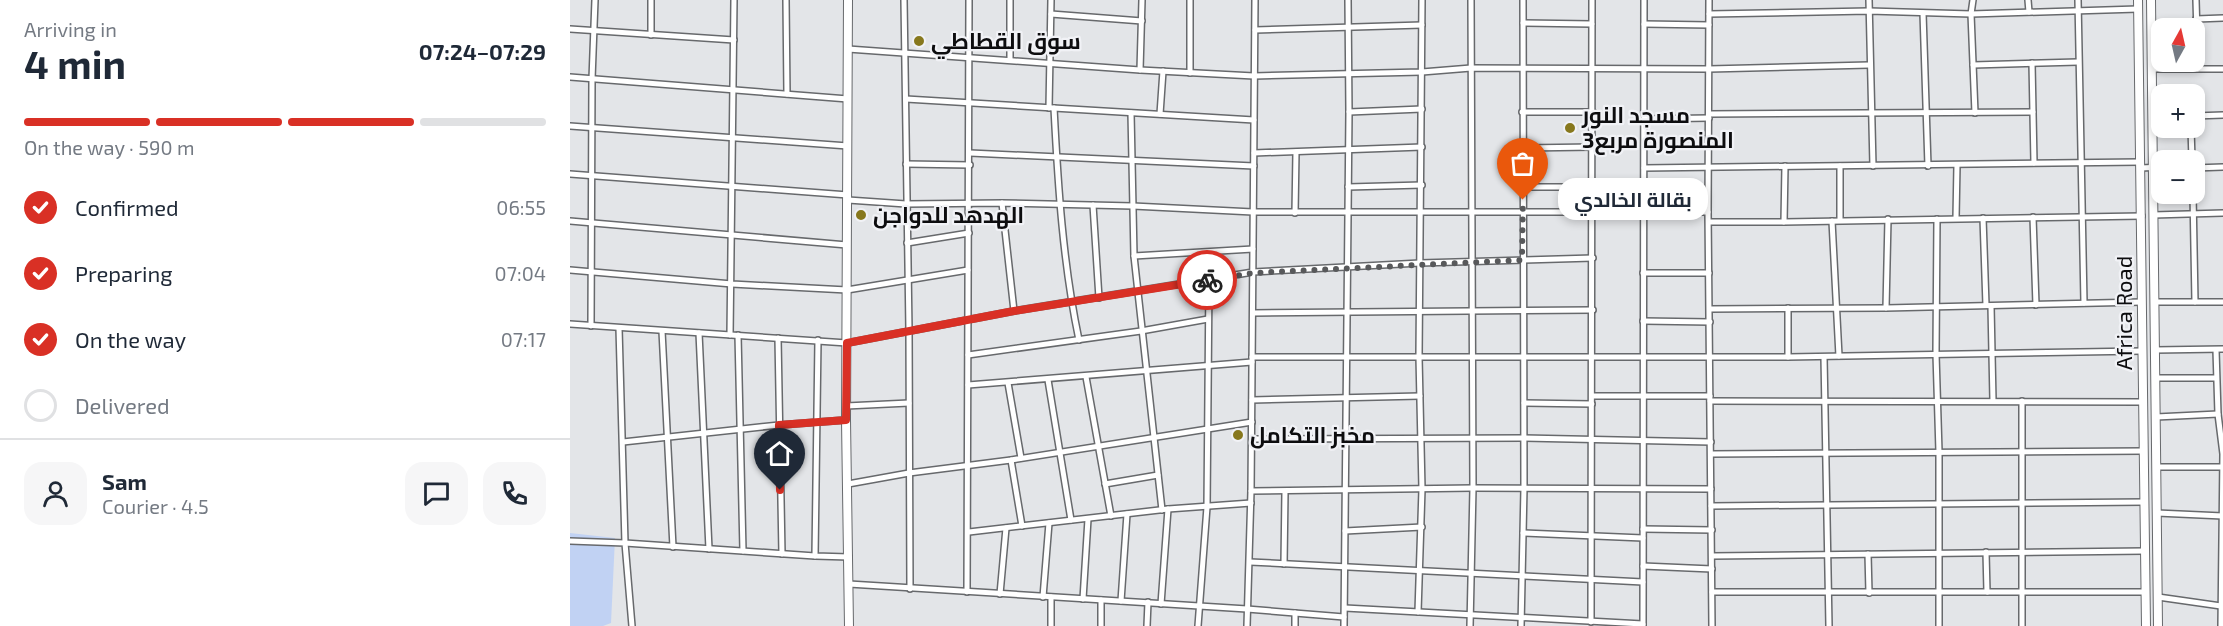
<!DOCTYPE html>
<meta charset="utf-8">
<style>
:root{--surface:#fff;--page:#f6f6f7;--text:#1f2937;--muted:#747a83;--line:#e0e1e3;--accent:#d93025}
body{margin:0;font-family:"Exo 2",Cairo,sans-serif;background:var(--page);color:var(--text);height:100vh;display:flex;flex-direction:column;font-size:22px;white-space:nowrap}
*{box-sizing:border-box;margin:0}
p{font-size:20px;color:var(--muted)}
.icon{flex:none;width:33px;height:33px;fill:none;stroke:currentColor;stroke-width:2;stroke-linecap:round;stroke-linejoin:round}
.map{position:relative;flex:1;overflow:hidden}
.sheet{display:flex;flex-direction:column;background:var(--surface);width:570px}
.sheet>*{flex:none}
.needle{width:39px;rotate:8deg}
.fabs{position:absolute;left:1581px;top:18px;display:grid;gap:12px}
.fabs a{display:grid;place-items:center;width:54px;height:54px;border-radius:12px;background:var(--surface);box-shadow:0 3px 9px #0003;font-size:30px}
.pin{position:absolute;display:grid;place-items:center;width:51px;height:51px;color:#fff;margin:-62px -26px;border-radius:50% 50% 50% 0;rotate:-45deg;box-shadow:0 0 6px #0007}
.pin .icon{rotate:45deg}
.courier{position:absolute;display:grid;place-items:center;width:60px;height:60px;margin:-30px;border:4px solid #d93025;border-radius:50%;background:#fff;color:#222;box-shadow:0 2px 8px #0007}
.bubble{position:absolute;height:42px;border-radius:18px;background:var(--surface);box-shadow:0 3px 9px #0003;font-size:20px;font-weight:700;line-height:42px;text-align:center}
.head em{font-style:normal;font-weight:700}
.head div{display:flex;flex-direction:column-reverse}
.head{display:flex;align-items:center;justify-content:space-between;height:102px;padding:0 24px}
h1{font-size:39px;font-weight:700;line-height:45px}
.bar{display:grid;grid-template-columns:repeat(4,1fr);gap:9px 6px;align-content:center;height:72px;padding:0 24px}
.bar i{height:8px;border-radius:4px;background:var(--line)}
.bar .selected{background:var(--accent)}
.bar p{grid-column:span 4}
.line{display:flex;align-items:center;gap:15px;padding:0 24px;border-top:2px solid var(--line)}
.line div{flex:1}
.round{display:grid;place-items:center;flex:none;width:63px;height:63px;border-radius:18px;background:var(--page)}
ol{padding:0 24px;list-style:none}
li{display:flex;align-items:center;gap:18px;height:66px}
li p{margin-inline-start:auto}
li .icon{padding:6px;border-radius:50%;background:var(--accent);color:#fff;stroke-width:4}
li:last-child{color:var(--muted)}
li i{width:33px;height:33px;border:3px solid var(--line);border-radius:50%}
main{display:flex;flex:1;min-height:0}
.map>svg:first-child{display:block}
</style>
<main>
<section class="sheet">
<div class="head"><div><h1>4 min</h1><p>Arriving in</p></div><em>07:24–07:29</em></div>
<div class="bar"><i class="selected"></i><i class="selected"></i><i class="selected"></i><i></i><p>On the way · 590 m</p></div>
<ol>
<li><svg class="icon" aria-label="check" viewBox="0 0 24 24"><path d="M5 12l5 5 9-10"/></svg>Confirmed<p>06:55</p></li>
<li><svg class="icon" aria-label="check" viewBox="0 0 24 24"><path d="M5 12l5 5 9-10"/></svg>Preparing<p>07:04</p></li>
<li><svg class="icon" aria-label="check" viewBox="0 0 24 24"><path d="M5 12l5 5 9-10"/></svg>On the way<p>07:17</p></li>
<li><i></i>Delivered</li>
</ol>
<div class="line" style="height:108px"><a class="round"><svg class="icon" aria-label="person" viewBox="0 0 24 24"><circle cx="12" cy="8" r="4"/><path d="M4 21q1-7 8-7t8 7"/></svg></a><div><b>Sam</b><p>Courier · 4.5</p></div><a class="round"><svg class="icon" aria-label="chat" viewBox="0 0 24 24"><path d="M4 5h16v11H9l-5 4z"/></svg></a><a class="round"><svg class="icon" aria-label="phone" viewBox="0 0 24 24"><path d="M5 4h4l2 5-3 2q2 4 5 5l2-3 5 2v4C11 20 4 13 5 4z"/></svg></a></div>
</section>
<div class="map">
<svg width="1653" height="626" viewBox="0 0 1653 626">
<rect width="100%" height="100%" fill="#e3e5e8"/>
<!-- green -->
<polygon fill="#c1d2f3" points="0,533 45,538 41,623 33,626 0,626"/>
<g fill="none" stroke-linecap="round" stroke-linejoin="round">
<!-- street casing -->
<g stroke="#67696c" stroke-width="8">
<g id="street">
<polyline points="216,0 217,94"/>
<polyline points="334,0 339,330 340,589"/>
<polyline points="1139,0 1138,212 1142,626"/>
<polyline points="1299,0 1303,166"/>
<polyline points="1403,0 1401,14 1405,113"/>
<polyline points="1458,0 1459,12"/>
<polyline points="1508,0 1514,303"/>
<polyline points="1626,0 1628,69"/>
<polyline points="1353,13 1358,166"/>
<polyline points="481,14 572,21"/>
<polyline points="1139,14 1299,11 1401,14 1568,9"/>
<polyline points="1626,19 1653,18"/>
<polyline points="953,23 1022,24"/>
<polyline points="1074,24 1139,25"/>
<polyline points="0,29 164,40"/>
<polyline points="685,30 852,25"/>
<polyline points="81,35 81,0"/>
<polyline points="278,49 570,70 684,76 852,72 901,68 1139,69 1299,65"/>
<polyline points="440,60 440,0"/>
<polyline points="1462,63 1464,163"/>
<polyline points="1403,65 1508,62"/>
<polyline points="1581,69 1653,69"/>
<polyline points="570,70 572,0"/>
<polyline points="620,73 620,0"/>
<polyline points="0,77 278,99"/>
<polyline points="336,99 684,120"/>
<polyline points="479,108 481,0"/>
<path d="M484,108C488,186 493,264 509,340"/>
<polyline points="779,112 852,109"/>
<polyline points="952,112 1023,112"/>
<polyline points="561,113 564,256 592,510"/>
<polyline points="590,114 593,71"/>
<polyline points="1139,114 1463,112"/>
<polyline points="1624,116 1653,115"/>
<polyline points="1582,117 1592,117"/>
<polyline points="1074,119 1139,118"/>
<polyline points="0,126 278,146"/>
<polyline points="1621,128 1622,160"/>
<polyline points="953,148 1023,147"/>
<polyline points="400,153 684,166"/>
<polyline points="684,153 852,147"/>
<polyline points="336,164 400,165"/>
<polyline points="1074,168 1570,162"/>
<polyline points="1571,168 1592,167"/>
<polyline points="1624,168 1653,167"/>
<polyline points="0,174 278,195"/>
<polyline points="778,187 852,185"/>
<polyline points="953,187 1023,187"/>
<polyline points="1623,194 1625,302"/>
<polyline points="278,200 336,204 432,203 563,206 683,212 1138,212"/>
<polyline points="432,203 444,311"/>
<polyline points="523,205 529,298"/>
<polyline points="725,213 726,152"/>
<polyline points="1583,215 1653,213"/>
<polyline points="1463,217 1466,305"/>
<polyline points="1386,218 1387,165"/>
<polyline points="1413,218 1416,305"/>
<polyline points="1367,219 1366,354 1369,452 1369,626"/>
<polyline points="1270,220 1270,166"/>
<polyline points="0,221 277,245"/>
<polyline points="1262,221 1269,356"/>
<polyline points="1139,222 1214,222 1572,216"/>
<polyline points="1214,222 1215,166"/>
<polyline points="337,243 399,233"/>
<polyline points="564,256 683,249"/>
<polyline points="0,270 162,284 277,290 398,270"/>
<polyline points="1073,273 1139,273"/>
<polyline points="1584,302 1653,302"/>
<polyline points="1421,306 1423,401"/>
<polyline points="1316,308 1318,219"/>
<polyline points="1140,309 1316,308 1572,302"/>
<polyline points="683,313 1023,310"/>
<polyline points="1073,321 1140,322"/>
<polyline points="0,324 277,343 444,311 683,272 850,263 1023,258"/>
<polyline points="21,326 22,79 25,0"/>
<polyline points="49,328 55,543 245,556 279,557"/>
<polyline points="92,331 103,547"/>
<polyline points="129,333 139,549"/>
<polyline points="160,335 164,0"/>
<polyline points="168,335 173,551"/>
<polyline points="208,338 212,554"/>
<polyline points="1585,350 1653,349"/>
<polyline points="1646,350 1648,414 1653,454 1651,626"/>
<polyline points="398,355 571,331 638,319"/>
<polyline points="682,357 1218,357 1572,351"/>
<polyline points="1218,357 1218,308"/>
<polyline points="1254,357 1259,626"/>
<polyline points="516,377 541,516"/>
<polyline points="1585,378 1646,378"/>
<polyline points="478,380 501,520"/>
<polyline points="438,383 451,458"/>
<polyline points="398,385 682,362"/>
<polyline points="1022,396 1140,396"/>
<polyline points="682,400 850,396"/>
<polyline points="1140,401 1572,402"/>
<polyline points="1452,401 1452,626"/>
<polyline points="954,403 1022,404"/>
<polyline points="276,406 339,403"/>
<polyline points="1586,417 1648,414"/>
<polyline points="682,439 954,438 1141,442"/>
<polyline points="53,442 209,425 276,420"/>
<polyline points="1141,454 1574,451"/>
<polyline points="441,460 452,526"/>
<polyline points="1586,467 1653,467"/>
<polyline points="278,484 339,473 441,460 682,422"/>
<polyline points="535,484 588,475"/>
<polyline points="681,491 903,488 1141,489"/>
<polyline points="1141,506 1575,502"/>
<polyline points="1587,513 1653,516"/>
<polyline points="1073,529 1142,530"/>
<polyline points="775,531 852,527"/>
<polyline points="399,532 598,509 681,503"/>
<polyline points="953,533 1073,538"/>
<polyline points="0,541 55,543 62,626"/>
<polyline points="1416,552 1417,592"/>
<polyline points="1298,554 1299,593"/>
<polyline points="245,556 248,340"/>
<polyline points="1142,556 1575,551"/>
<polyline points="680,562 1073,582"/>
<polyline points="714,564 715,492"/>
<polyline points="1073,566 1142,569"/>
<polyline points="279,584 677,609 774,617"/>
<polyline points="397,592 399,0"/>
<polyline points="1142,592 1575,592"/>
<polyline points="430,594 436,528"/>
<polyline points="473,597 479,523"/>
<polyline points="481,597 481,626"/>
<polyline points="1588,597 1651,606"/>
<polyline points="513,599 518,519"/>
<polyline points="551,601 557,514"/>
<polyline points="591,604 598,509"/>
<polyline points="775,608 1073,624"/>
<polyline points="848,612 852,489 849,357 852,0"/>
<polyline points="725,613 725,626"/>
<polyline points="1021,622 1022,0"/>
<polyline points="531,626 531,600"/>
<polyline points="577,626 578,602"/>
<polyline points="628,626 637,507 639,279"/>
<polyline points="677,626 681,491 685,0"/>
<polyline points="774,626 779,112 778,0"/>
<polyline points="900,626 903,488 901,0"/>
<polyline points="951,626 954,488 953,0"/>
<polyline points="1073,626 1074,0"/>
</g>
</g>
<!-- secondary casing -->
<g stroke="#67696c" stroke-width="10">
<g id="secondary">
<polyline points="278,0 276,420 279,626"/>
<polyline points="1568,0 1576,626"/>
<polyline points="1581,0 1588,626"/>
</g>
</g>
<!-- street -->
<use href="#street" stroke="#fff" stroke-width="5"/>
<!-- secondary -->
<use href="#secondary" stroke="#fff" stroke-width="8"/>
</g>
<g fill="none" stroke-linecap="round" stroke-linejoin="round">
<!-- done -->
<polyline stroke="#58595b" stroke-width="6" stroke-dasharray="0 10.8" points="637,280 683,273 952,260 953,200"/>
<!-- route -->
<polyline stroke="#d93025" stroke-width="8" points="210,490 209,425 276,420 277,343 444,311 637,280"/>
</g>
<!-- markers -->
<g fill="#87781d" stroke="#f1f2f6" stroke-width="2">
<circle cx="349" cy="41" r="6"/>
<circle cx="1000" cy="128" r="6"/>
<circle cx="291" cy="215" r="6"/>
<circle cx="668" cy="435" r="6"/>
</g>
<g text-anchor="middle" stroke-width="4.5" stroke-linejoin="round" paint-order="stroke">
<!-- poi labels -->
<g font-size="22" font-weight="bold" fill="#0d0d0f" stroke="#f1f2f6" text-anchor="start">
<text x="361" y="49">سوق القطاطي</text>
<text x="1012" y="123">مسجد النور<tspan x="1012" dy="25">المنصورة مربع3</tspan></text>
<text x="303" y="223">الهدهد للدواجن</text>
<text x="680" y="443">مخبز التكامل</text>
</g>
<!-- street labels -->
<g font-size="22" fill="#0d0d0f" stroke="#f1f2f6">
<text transform="translate(1554 313) rotate(-90)" y="8">Africa Road</text>
</g>
</g>
</svg>
<div class="fabs">
<a><svg class="needle" viewBox="-14 -14 28 28"><path d="M0-13l5 13h-10z" fill="#e53935"/><path d="M0 13l5-13h-10z" fill="#747a83"/></svg></a>
<a>+</a>
<a>−</a>
</div>
<div class="pin" style="left:953px;top:200px;background:#ea580c"><svg class="icon" aria-label="bag" viewBox="0 0 24 24"><path d="M5 8h14l-1 12H6zM9 8a3 3 0 0 1 6 0"/></svg></div>
<div class="pin" style="left:210px;top:490px;background:#1f2937"><svg class="icon" aria-label="home" viewBox="0 0 24 24"><path d="M3 11l9-7 9 7M6 9v11h12V9"/></svg></div>
<div class="courier" style="left:637px;top:280px"><svg class="icon" aria-label="bike" viewBox="0 0 24 24"><circle cx="6" cy="16" r="4"/><circle cx="18" cy="16" r="4"/><path d="M6 16l4-8h5l3 8M10 8l3 8H6M13 5h3"/></svg></div>
<div class="bubble" style="left:988px;top:178px;width:150px">بقالة الخالدي</div>
</div>
</main>
